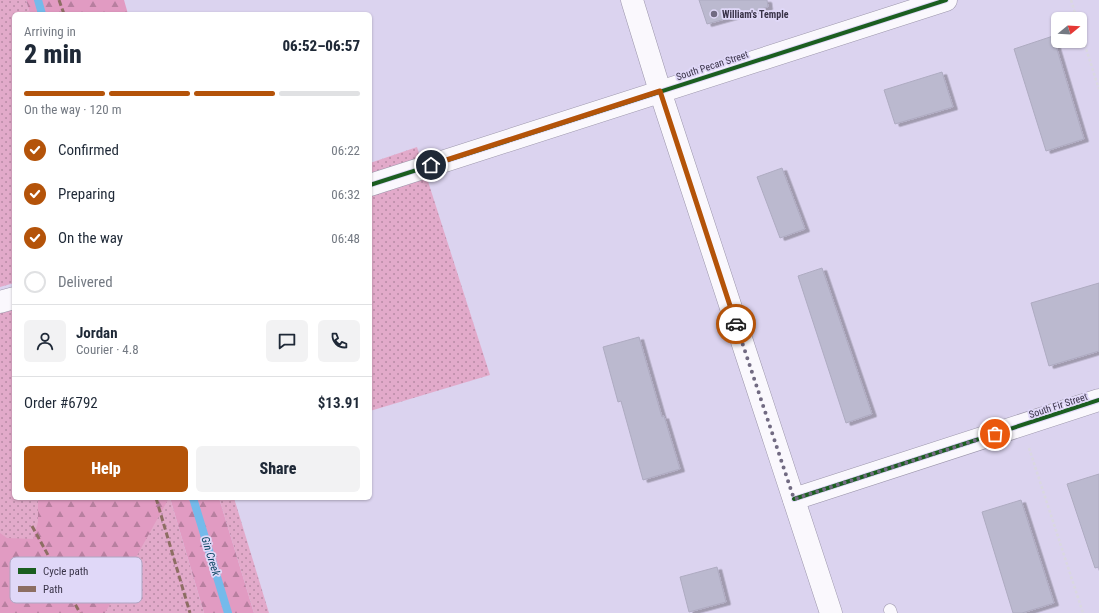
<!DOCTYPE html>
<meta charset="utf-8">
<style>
:root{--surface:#fff;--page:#f2f2f3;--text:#1f2937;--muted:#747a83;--line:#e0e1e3;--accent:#b45309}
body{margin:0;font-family:"Roboto Condensed",sans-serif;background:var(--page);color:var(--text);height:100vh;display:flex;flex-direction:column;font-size:15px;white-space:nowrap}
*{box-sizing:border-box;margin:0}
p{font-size:13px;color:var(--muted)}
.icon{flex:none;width:22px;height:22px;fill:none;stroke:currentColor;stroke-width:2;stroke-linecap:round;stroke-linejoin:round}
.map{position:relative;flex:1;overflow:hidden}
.side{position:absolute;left:12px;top:12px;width:360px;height:488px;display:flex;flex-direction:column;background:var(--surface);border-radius:6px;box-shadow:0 1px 3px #0004}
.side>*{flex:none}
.needle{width:26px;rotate:72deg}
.fabs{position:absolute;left:1051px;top:12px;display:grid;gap:8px}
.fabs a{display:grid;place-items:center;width:36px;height:36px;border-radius:6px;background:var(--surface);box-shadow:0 1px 3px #0004;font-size:20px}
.pin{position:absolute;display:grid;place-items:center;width:34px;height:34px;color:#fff;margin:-17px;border:2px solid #fff;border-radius:50%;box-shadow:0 1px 4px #0007}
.courier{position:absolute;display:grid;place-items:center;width:40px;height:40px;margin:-20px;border:3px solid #b45309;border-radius:50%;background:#fff;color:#222;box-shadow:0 1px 5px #0007}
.headline em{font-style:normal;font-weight:800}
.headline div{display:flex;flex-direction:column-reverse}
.headline{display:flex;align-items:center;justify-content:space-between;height:68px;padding:0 12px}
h1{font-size:26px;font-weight:800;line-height:30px}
.bar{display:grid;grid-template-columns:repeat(4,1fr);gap:6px 4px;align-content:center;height:48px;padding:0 12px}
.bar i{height:5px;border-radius:3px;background:var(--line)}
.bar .on{background:var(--accent)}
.bar p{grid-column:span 4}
.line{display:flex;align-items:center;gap:10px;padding:0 12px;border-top:1px solid var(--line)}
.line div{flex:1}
.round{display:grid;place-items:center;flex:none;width:42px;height:42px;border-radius:6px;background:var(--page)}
ol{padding:0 12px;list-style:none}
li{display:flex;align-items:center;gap:12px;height:44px}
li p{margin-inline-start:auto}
li .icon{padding:4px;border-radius:50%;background:var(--accent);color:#fff;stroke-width:4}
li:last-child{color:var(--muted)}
li i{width:22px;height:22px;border:2px solid var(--line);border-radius:50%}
.button{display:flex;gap:8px;margin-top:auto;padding:8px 12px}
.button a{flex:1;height:46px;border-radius:6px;background:var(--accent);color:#fff;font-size:16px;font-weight:800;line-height:46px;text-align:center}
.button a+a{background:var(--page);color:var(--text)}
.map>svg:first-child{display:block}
</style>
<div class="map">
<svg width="1099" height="613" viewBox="0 0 1099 613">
<defs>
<pattern id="grass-dots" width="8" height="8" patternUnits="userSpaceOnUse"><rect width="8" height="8" fill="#e2aaca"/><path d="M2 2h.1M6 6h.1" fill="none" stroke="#b88ba6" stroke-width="1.8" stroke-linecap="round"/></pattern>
<pattern id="forest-firs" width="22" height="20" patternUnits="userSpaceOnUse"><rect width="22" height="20" fill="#e19bc2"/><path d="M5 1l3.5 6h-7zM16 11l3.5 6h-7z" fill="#b77f9f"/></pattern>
<filter id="shadow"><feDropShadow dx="4.5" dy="2.5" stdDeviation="0" flood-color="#0004"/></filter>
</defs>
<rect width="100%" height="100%" fill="#dbd3ef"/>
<!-- grass -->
<g fill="url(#grass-dots)">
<polygon points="0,0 26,0 30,14 14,14 14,283 0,287"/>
<polygon points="417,147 490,375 370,411 370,163"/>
<polygon points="14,305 14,498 170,498 204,613 0,613 0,310"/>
<polygon points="219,498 234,498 269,613 254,613"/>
</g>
<!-- forest -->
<g fill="url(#forest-firs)">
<polygon points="26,0 124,0 128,14 30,14"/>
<polygon points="38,498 169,498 105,613 0,613 0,533 7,538 33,539 38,522"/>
<polygon points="170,498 219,498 254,613 204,613"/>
</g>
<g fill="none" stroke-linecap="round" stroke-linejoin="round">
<!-- stream -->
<g stroke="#74baeb" stroke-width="8">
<polyline points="38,0 42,14"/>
<polyline points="193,498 228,613"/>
</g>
</g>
<!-- building -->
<g fill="#bbb9cf" stroke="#aeabc1" filter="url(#shadow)">
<polygon points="699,0 767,0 768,7 707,24"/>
<polygon points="1053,36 1084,139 1046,151 1014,49"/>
<polygon points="942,72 953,107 895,124 884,90"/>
<polygon points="782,168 805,229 780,238 757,177"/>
<polygon points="822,268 872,414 846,423 798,276"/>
<polygon points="1099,283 1099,351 1049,366 1031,303"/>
<polygon points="639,337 662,417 664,416 680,469 643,480 621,401 618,402 603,347"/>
<polygon points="1099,474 1099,567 1095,568 1067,484"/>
<polygon points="1021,500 1054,603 1022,613 1013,613 982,512"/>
<polygon points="717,567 726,602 689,612 680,577"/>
</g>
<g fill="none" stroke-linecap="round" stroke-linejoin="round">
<!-- lane casing -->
<g stroke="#9b95aa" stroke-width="13">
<polyline id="lane" points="890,610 891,613"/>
</g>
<!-- street casing -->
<g stroke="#9b95aa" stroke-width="23">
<g id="street">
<polyline points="370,185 946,0"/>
<polyline points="0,302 14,298"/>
<polyline points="794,499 1099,400"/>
</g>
</g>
<!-- primary casing -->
<g stroke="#9b95aa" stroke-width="23">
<polyline id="primary" points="632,0 660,91 831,613"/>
</g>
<!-- path -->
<g stroke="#dad8e1" stroke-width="2.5" stroke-dasharray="3 2" stroke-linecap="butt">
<polyline points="1071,0 1077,19"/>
<polyline points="1080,30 1099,89"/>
<polyline points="1029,448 1083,613"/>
</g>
<!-- lane -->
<use href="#lane" stroke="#faf8fd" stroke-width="12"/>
<!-- street -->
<use href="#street" stroke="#faf8fd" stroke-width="22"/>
<!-- primary -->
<use href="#primary" stroke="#faf8fd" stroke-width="22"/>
<!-- quiet -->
<g stroke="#8d6e63" stroke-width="3" stroke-dasharray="6 3" stroke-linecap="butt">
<polyline points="59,0 64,14"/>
<polyline points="156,498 190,613"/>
<polyline points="32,526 80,613"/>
</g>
<!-- cycleway casing -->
<g stroke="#e0d8f8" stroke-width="6">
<g id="cycleway">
<polyline points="370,185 946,0"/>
<polyline points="794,499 1099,400"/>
</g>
</g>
<!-- cycleway -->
<use href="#cycleway" stroke="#1b5e20" stroke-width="4"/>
</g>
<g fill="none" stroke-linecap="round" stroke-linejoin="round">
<!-- done -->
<polyline stroke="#716a82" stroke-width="4" stroke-dasharray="0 7.2" points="736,324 794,499 995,434"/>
<!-- route -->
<polyline stroke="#b45309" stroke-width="5" points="431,165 660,91 736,324"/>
</g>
<!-- markers -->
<circle fill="#716a82" stroke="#e0d8f8" stroke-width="1.5" cx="714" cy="14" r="4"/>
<g text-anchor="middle" stroke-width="3.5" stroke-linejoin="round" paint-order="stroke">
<!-- poi labels -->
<g font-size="10" font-weight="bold" fill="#383247" stroke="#e0d8f8" text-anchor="start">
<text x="722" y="18">William's Temple</text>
</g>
<!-- street labels -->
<g font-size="10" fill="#383247" stroke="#e0d8f8">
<text transform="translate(712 65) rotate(-18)" y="4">South Pecan Street</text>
<text transform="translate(1058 405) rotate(-18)" y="4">South Fir Street</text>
</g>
<!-- water labels -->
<g font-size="11" font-style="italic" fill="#084461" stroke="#e0d8f8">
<text transform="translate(211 556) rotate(73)" y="4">Gin Creek</text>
</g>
</g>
<!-- legend -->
<rect x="10" y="557" width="132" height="46" rx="6" fill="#e0d8f8" stroke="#aea6c3" stroke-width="1"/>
<rect x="18" y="568" width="18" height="6" fill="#1b5e20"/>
<rect x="18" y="586" width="18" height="6" fill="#8d6e63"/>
<g font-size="11" fill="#383247">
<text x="43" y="575">Cycle path</text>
<text x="43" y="593">Path</text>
</g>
</svg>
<div class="fabs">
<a><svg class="needle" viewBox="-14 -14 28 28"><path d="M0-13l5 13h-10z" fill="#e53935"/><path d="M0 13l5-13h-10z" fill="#747a83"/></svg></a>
</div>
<div class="pin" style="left:995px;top:434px;background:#ea580c"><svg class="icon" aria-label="bag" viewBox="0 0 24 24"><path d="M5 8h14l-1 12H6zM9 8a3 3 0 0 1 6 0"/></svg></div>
<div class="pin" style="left:431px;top:165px;background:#1f2937"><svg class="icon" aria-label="home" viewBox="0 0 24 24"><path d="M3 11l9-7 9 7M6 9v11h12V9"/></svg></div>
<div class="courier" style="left:736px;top:324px"><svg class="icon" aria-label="car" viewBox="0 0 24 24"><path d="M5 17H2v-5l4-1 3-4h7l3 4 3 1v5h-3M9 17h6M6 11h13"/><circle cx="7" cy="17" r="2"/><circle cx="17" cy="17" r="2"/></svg></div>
<section class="side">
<div class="headline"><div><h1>2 min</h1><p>Arriving in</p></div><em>06:52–06:57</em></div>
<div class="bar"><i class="on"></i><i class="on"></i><i class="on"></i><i></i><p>On the way · 120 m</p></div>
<ol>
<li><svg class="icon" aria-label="check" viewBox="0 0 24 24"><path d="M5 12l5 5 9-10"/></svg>Confirmed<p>06:22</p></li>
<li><svg class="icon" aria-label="check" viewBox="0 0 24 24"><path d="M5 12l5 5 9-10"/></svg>Preparing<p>06:32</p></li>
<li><svg class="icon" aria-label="check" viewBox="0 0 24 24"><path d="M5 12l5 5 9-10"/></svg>On the way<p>06:48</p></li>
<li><i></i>Delivered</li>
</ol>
<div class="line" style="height:72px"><a class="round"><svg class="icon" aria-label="person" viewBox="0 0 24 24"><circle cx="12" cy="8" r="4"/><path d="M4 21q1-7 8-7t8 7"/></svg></a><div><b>Jordan</b><p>Courier · 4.8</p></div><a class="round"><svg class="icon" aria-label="chat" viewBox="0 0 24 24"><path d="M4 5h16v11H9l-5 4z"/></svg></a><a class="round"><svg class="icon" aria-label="phone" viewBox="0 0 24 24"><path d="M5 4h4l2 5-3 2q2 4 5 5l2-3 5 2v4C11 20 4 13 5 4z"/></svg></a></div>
<div class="line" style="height:52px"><div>Order #6792</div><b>$13.91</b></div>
<div class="button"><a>Help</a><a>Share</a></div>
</section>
</div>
